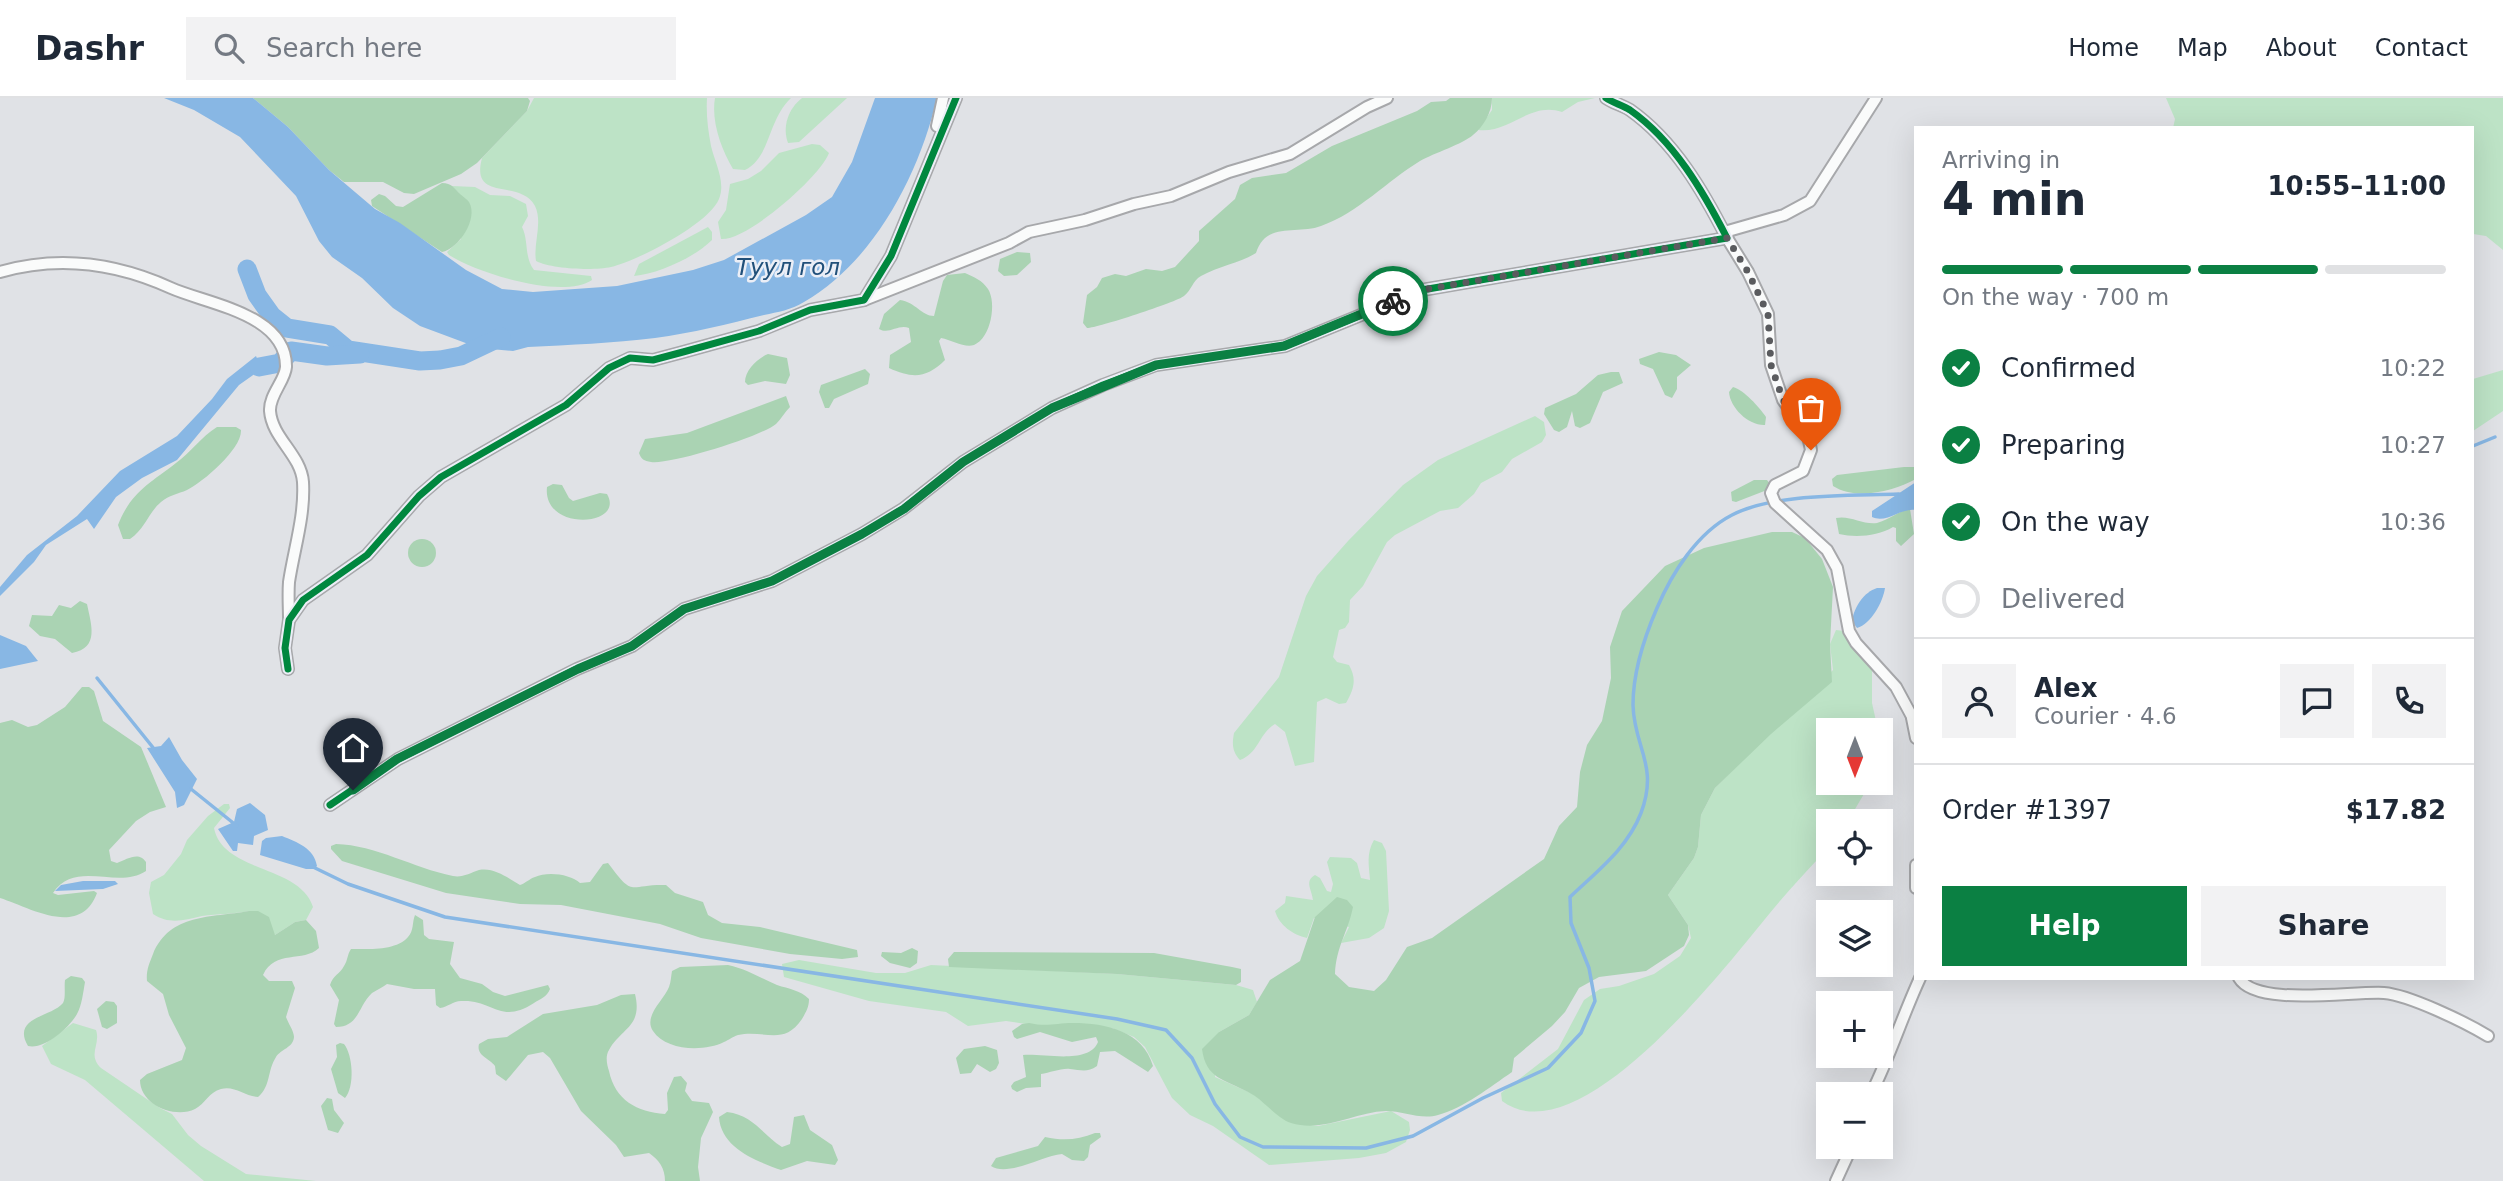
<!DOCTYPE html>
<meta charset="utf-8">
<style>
:root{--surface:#fff;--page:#f2f2f3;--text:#1f2937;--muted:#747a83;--line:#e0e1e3;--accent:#0b8043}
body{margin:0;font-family:"DejaVu Sans",sans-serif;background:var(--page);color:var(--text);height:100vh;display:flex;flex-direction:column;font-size:26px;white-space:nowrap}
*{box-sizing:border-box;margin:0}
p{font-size:23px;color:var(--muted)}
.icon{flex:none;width:38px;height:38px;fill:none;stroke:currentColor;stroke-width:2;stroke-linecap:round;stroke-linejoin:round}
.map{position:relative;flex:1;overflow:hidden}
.drawer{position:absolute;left:1914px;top:28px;width:560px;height:854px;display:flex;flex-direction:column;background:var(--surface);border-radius:0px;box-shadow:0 7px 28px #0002}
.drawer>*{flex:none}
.needle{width:46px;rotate:180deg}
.tools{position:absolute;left:1816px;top:620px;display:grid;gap:14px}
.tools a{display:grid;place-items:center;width:77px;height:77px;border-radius:0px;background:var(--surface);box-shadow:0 7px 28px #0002;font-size:35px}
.pin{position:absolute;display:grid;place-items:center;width:60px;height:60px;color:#fff;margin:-72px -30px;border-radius:50% 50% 50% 0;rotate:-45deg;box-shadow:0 0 7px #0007}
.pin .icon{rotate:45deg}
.courier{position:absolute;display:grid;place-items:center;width:70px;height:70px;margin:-35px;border:5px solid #0b8043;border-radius:50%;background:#fff;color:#222;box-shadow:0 2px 9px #0007}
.headline em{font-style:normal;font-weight:600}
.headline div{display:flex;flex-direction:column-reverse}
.headline{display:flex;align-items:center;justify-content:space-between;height:119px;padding:0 28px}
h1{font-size:46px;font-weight:600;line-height:52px}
.bar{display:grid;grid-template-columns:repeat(4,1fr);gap:10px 7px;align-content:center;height:84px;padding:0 28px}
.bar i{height:9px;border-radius:5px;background:var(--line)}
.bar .current{background:var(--accent)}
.bar p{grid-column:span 4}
.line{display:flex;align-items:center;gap:18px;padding:0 28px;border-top:2px solid var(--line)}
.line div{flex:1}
.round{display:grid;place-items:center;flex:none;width:74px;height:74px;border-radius:0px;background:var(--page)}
ol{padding:0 28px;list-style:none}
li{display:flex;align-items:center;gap:21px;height:77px}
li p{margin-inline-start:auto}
li .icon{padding:7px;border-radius:50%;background:var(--accent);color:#fff;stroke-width:4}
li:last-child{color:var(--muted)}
li i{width:38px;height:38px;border:4px solid var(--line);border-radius:50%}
.action{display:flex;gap:14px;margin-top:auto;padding:14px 28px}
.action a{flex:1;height:80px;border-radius:0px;background:var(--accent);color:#fff;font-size:28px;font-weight:600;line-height:80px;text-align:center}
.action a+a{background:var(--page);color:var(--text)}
header{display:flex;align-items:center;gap:42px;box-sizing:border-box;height:98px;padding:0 35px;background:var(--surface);border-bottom:2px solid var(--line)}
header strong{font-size:33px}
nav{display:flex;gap:38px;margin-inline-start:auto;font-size:24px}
.search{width:490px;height:63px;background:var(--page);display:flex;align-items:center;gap:18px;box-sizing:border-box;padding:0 24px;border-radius:0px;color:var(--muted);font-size:26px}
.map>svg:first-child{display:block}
</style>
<header>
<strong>Dashr</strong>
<div class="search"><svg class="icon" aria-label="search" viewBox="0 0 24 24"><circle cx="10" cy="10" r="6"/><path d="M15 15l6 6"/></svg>Search here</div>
<nav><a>Home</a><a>Map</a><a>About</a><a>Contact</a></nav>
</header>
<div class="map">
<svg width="2503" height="1083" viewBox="0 0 2503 1083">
<rect width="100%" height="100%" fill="#e0e2e6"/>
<!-- green -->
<g fill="#bde3c6">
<path d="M534,0H707C706,17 708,32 711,48C715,65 726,84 719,101C709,126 637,163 611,169C594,173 551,171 536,163C533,145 543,125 535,108C520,80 470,105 482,60L527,13Z"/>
<path d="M715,0H791C767,23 771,59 745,72L733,71C721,51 711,23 715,0Z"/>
<path d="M802,0H847L799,44L788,45C782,29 788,11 802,0Z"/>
<path d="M1492,0H1595L1578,4L1562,14C1530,3 1509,36 1478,32L1492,12Z"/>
<polygon points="2166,0 2503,0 2503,152 2486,138 2473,136 2473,30 2173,30 2175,21"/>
<path d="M812,46L820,47L829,55C820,79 747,143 721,141L718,124L726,112L730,86L748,81L761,73L779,55Z"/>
<path d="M452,88L475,89L490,97L510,98L526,106L528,118L522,129C529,143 524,159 534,172L591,178L592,182C562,202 477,175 449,157L447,154L461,141L459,95Z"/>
<path d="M708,129L712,134V142C695,159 658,176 634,178L639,166Z"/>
<polygon points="2503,272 2503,313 2473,333 2473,281"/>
<path d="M1535,318L1544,324L1546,337L1542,344L1512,361L1502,374L1481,385L1474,396L1458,410L1440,413L1395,437L1387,444L1363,488L1350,502L1349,524L1345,530L1339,532L1333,559L1337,564L1349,567C1357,581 1354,591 1346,605L1339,606L1326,600L1317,604L1314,664L1295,668L1285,634L1275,626C1259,635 1259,655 1240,662C1232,653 1232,646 1234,635L1279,579L1306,498L1317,478L1348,443L1403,387L1438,362Z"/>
<path d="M1836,532L1844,533L1872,570V605L1878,632H1829V684H1871L1848,723H1829V749C1807,773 1785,796 1765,821C1724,871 1578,1060 1502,1003L1501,995L1558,951L1584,902L1600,891L1619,888L1654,876L1680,858L1691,840L1688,827L1668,797L1694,760L1698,749L1701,717L1715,690L1833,572L1830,546Z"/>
<path d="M224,706H229L230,710L214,730C223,775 300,767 313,809L306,822L295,824L275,837L249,813C234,816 218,816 202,818C184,822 170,827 153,816L149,795L151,784L164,777L181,756L187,742L208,718Z"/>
<path d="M1374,742L1382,745L1386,753L1389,813L1384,830L1369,840L1341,845L1349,829L1314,820L1307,840C1293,837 1279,827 1275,813L1285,805L1286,798L1313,802C1312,792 1304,783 1315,777L1320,780L1327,793L1331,794L1333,786L1327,764L1330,759L1351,760L1357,765L1361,780L1370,782C1369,767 1366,756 1374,742Z"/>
<polygon points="799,862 876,875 905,875 931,867 1117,876 1236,887 1253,892 1257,904 1249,917 1219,934 1215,979 1253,996 1290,1024 1318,1028 1391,1013 1409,1024 1410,1032 1406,1044 1386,1055 1359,1060 1269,1067 1213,1028 1190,1017 1172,1000 1145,949 1134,939 1112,930 1045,929 1006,923 968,928 946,914 869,903 784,879 782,866"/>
<path d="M73,925L96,932C101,947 87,956 101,970L160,1010L172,1016L188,1037L201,1048L246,1076L316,1083H204L85,982L51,966L42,948Z"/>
</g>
<!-- forest -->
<g fill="#aad3b3">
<polygon points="253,0 528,0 530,3 527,13 477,65 461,76 414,96 404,95 383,84 344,84 329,72 288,29"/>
<path d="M1450,0H1492C1492,14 1484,28 1473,37C1463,46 1434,55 1420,63C1387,83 1358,115 1321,128C1297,137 1266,123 1256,155C1240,165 1219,168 1201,178C1192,183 1192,192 1184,198C1177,204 1094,231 1087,230L1083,225L1087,197L1097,189L1102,180L1115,176L1126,178L1146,171L1162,173L1175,169L1199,143V133L1235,101L1240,87L1252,80L1286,75L1332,48L1417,13L1431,4L1446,3Z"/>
<path d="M442,85C452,85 454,90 460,96C463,99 467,101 469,104C479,121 458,151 442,154L372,108L371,102L379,96L385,98L396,108L403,109Z"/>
<polygon points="1017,154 1030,155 1031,164 1017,177 1004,178 998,173 1000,161"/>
<path d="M965,175C974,179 982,182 988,191C997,205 991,240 974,247C964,250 952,242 941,240L939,243L945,262C927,280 913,281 889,270L890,257L911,244L909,230C898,226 889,237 879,231L884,216L900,202C915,204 922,218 934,218L943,183L947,177Z"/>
<polygon points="1659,254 1676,257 1691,267 1677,279 1677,291 1672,300 1665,297 1653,271 1640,266 1639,261"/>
<path d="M768,256L787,260L790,277L786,286L765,283L748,287L745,284C745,272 758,260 768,256Z"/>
<polygon points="865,271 870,276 868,286 834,301 829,310 825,310 819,294 821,287"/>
<polygon points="1611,274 1619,274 1623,285 1603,294 1590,325 1580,330 1575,328 1572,313 1567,329 1559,334 1554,332 1544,316 1545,310 1576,296 1598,277"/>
<path d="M1733,289C1744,292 1759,309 1766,319L1765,327C1749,328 1730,310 1729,294Z"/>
<path d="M786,298L790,309C785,314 781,321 776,326C760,339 670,367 651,364C644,363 641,361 639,355L645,341L687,335Z"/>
<path d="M217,329H236L241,332C242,351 203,384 187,392C178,396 169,397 161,404C148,415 145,431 130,441H123L118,427C131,394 149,386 176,365C191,354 201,339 217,329Z"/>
<path d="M1904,369H1916V381C1894,393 1856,403 1833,388L1832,381L1837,377Z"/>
<polygon points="1754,382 1767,382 1770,386 1767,392 1736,404 1732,403 1731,394"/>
<path d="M553,386L562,387L569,400L573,403L600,395L607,396C626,429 542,434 547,389Z"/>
<path d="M1910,411L1914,436L1901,448L1896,443V430L1893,429C1878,438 1856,440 1839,436L1836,420C1850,417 1863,427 1877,425C1889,422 1898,413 1910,411Z"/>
<path d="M1772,434H1792L1805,440L1822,461L1833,489L1830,546L1832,584L1771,636L1715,690L1701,717L1698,749L1694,760L1668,797L1688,827L1689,837L1684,848L1646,873L1599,879L1579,890L1565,914L1552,928L1514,960L1512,974C1490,989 1464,1010 1438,1017C1421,1022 1403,1013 1386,1013C1354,1014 1324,1035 1291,1025C1276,1020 1263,1001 1248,994C1224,981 1206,981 1202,951L1219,934L1249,917L1270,882L1300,863L1315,819L1337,799L1347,802L1353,809C1348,834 1336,849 1335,876L1349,889L1374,893L1386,882L1407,849L1432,840L1544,761L1559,728L1577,709L1580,674L1587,647L1602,623L1611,580L1610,549L1622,513L1665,468L1704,450Z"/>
<circle cx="422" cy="455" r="14"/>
<path d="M80,503L87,506C91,526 100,550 72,555L55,541L40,538L29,528L32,517L52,518L59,507L71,510Z"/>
<path d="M82,589H89L94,593L103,623L141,649L166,709L150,714L136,723L109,752L111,763L117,765C127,761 139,753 146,764V773C118,792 75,761 53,795L58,797L94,793L97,795C80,841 29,809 0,800V625L12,622L28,629L37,627L65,609Z"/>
<path d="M336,746C376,747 413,770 453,778C462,780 470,775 479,772C494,769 508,780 520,787C526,785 529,781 535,779C547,773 571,776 580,785L590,784L603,766L608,765C635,801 627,786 666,787L675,795L703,804L708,817L722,825L760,829L857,852L858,859L842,861L790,856L701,840L660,826L561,807L520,806L446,795L342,763L331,751V748Z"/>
<path d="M249,813H258L269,819L275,837L295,824L306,822L316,833L319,850C303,865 275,851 263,877L269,883H292L295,890L286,919C288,925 294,933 294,939C293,950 281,951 276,959C267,973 271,988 258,999C245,998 234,987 221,991C209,994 205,1006 195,1011C175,1021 140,1007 140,982L147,976L182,962L186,950L169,917L163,896L147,883C146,873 149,866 153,856C170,815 211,820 249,813Z"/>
<path d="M415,817L423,822L424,837L429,841L454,844L450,866L460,880L482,886L493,894L505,898L548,887L550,891C547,899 540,901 534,905C500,927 493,901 461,903C453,903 448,909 440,910L436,907L435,891H414L387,886C383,889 377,892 372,895C358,908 359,929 336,929L334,926L339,902L330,887C333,877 340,876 344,868C348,862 347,857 351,851C368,851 396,853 408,839C414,833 412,824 415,817Z"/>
<polygon points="912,850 918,853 917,865 910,870 890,865 881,858 882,854 901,855"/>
<polygon points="954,854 1154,855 1232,869 1241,871 1241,884 1236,887 1117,876 949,869 948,861"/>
<path d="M728,867C747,871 760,880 777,887C789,891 800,892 809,901C809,909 806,914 802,921C783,949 764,931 738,937C732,939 729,942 724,944C704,954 666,953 653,933C643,918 664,902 669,889C671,884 671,878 672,873L680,869Z"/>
<path d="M71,878L82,880L85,884C83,895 82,907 77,916C69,930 44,952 28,948C11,919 52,919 63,905C66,900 64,889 65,882Z"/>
<path d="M635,896C643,929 621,930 609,952C605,958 607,967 609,973C615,1002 637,1014 665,1016L668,1012L667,995L674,979L681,978L687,985L685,993L692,1003L709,1005L713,1014L701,1040L698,1069L700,1083H665C665,1070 659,1062 649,1055L624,1059L616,1047L581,1013L550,960L543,954L528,957L506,983L496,976L495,968C489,960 476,958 479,946L488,941L507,939L543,916L597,907L621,897Z"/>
<polygon points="106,903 114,904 117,908 117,925 107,931 102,929 97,911"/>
<path d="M1029,925C1047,929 1056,925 1073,925C1106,925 1143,933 1153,968L1148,974L1115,953L1100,954L1097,968C1087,975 1081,972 1070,971C1061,970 1050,975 1041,976V989L1026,990L1017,994L1012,991L1011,988L1014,984L1026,979L1023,957C1043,955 1089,967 1098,944L1096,939L1072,944L1040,934L1017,941L1014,939L1012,933L1022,926Z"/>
<path d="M340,945L344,946C353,957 355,989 345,1000L338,995L331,971L337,959L336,947Z"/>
<polygon points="985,948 997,952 999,965 996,971 990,974 977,966 971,975 960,976 956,960 964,951"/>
<polygon points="327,1000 332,1001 334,1012 344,1025 338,1035 328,1032 321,1008"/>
<path d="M727,1014C753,1017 762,1036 782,1049L790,1046L794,1019L804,1017L810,1032L832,1047L838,1062L835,1067L807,1063L781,1072C756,1063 721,1050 719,1019Z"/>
<path d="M1095,1035H1100L1101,1039L1090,1047L1088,1059L1084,1063L1072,1062L1062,1056C1042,1058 1008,1079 991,1068L996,1060L1038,1048L1045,1039C1063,1043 1078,1042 1095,1035Z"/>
</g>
<!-- water -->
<g fill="#88b7e4">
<path d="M164,0H253L288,29L329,72L375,111L400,125L466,172L502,191L533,194L617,188L693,172L724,162L806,117L832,99L852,64L875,0H937C919,76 875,163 804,204C791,212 778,214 764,217C728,226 692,235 655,240C613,245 570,247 528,249L513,253L479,250L420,228L393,210L362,180L332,159L319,143L296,98L240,39L194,12Z"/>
<polygon points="256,258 259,265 256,275 239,287 177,362 142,380 116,399 94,431 87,421 46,447 34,464 0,498 0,489 27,457 77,418 120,373 177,338 212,301 227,281"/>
<path d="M1916,384V412C1901,409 1887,426 1872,419V413Z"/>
<path d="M1877,490H1885C1883,504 1871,526 1857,530L1852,523C1854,509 1864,494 1877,490Z"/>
<polygon points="0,537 26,548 38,563 0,571"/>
<polygon points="169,639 182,662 197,681 184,707 177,710 175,694 147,650 161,648"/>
<polygon points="250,705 265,717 268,732 254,738 253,747 238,745 237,753 233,753 218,731 234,724 237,711"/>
<path d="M282,738C297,744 314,750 317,768L314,771H306L260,757L262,743L266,740Z"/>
<polygon points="83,783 115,783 118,786 103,791 55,793 61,787"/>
</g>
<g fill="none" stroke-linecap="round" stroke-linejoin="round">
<!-- stream -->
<g stroke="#88b7e4" stroke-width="3.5">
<polyline points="2473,348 2495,339"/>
<polyline points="97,580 155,652"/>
<polyline points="191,691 237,728"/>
<path d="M311,768L348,786L445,819L1117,921L1166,932L1192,960L1215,1006L1240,1039L1263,1049L1366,1050L1413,1038L1483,1000L1548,970L1581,935L1595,903L1589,870L1571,825L1570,799C1597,773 1627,751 1641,715C1659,667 1634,650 1633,607C1633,573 1644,540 1657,510C1672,475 1697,435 1732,417C1774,395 1851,398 1899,396"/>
</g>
<!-- river -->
<g stroke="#88b7e4" stroke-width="19">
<polyline points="247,171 257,197 272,218 287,230 330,237 348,252 420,263 440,262 461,258 501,239"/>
<polyline points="259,269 280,265 291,253 327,258 360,256"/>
</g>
<!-- minor casing -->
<g stroke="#a7a8ab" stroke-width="14">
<g id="minor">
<polyline points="1876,0 1810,103 1784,117 1728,133 1727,140 1748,174 1768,216 1771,267 1783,302 1808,338 1811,352 1803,373 1775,387 1771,395 1775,405 1827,452 1837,470 1849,533 1856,545 1896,589 1916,626"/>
<polyline points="937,28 943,0"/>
<path d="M0,174C59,157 116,165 171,190C207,206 287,216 286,269C285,283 269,297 270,313C272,340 301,357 303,384C305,418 294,451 289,484C288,497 289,509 289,522"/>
<polyline points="864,202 1009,145 1029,134 1085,122 1134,106 1171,98 1229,74 1290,56 1367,9 1387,0"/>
<polyline points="288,571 285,550 289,522 303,502 367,457 419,398 441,379 566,307 609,270 630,260 653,262 683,254 759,233 810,212 864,202 891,158 956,0"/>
<polyline points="1912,620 1916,640"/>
<path d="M330,707L398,661L577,571L632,548L684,511L772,483L862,436L903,411L963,364L1052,310L1103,287L1156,267L1285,248L1422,192L1727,140C1703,93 1674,43 1630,12C1622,7 1613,5 1606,0"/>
<polyline points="1916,767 1916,790"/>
<path d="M2239,880C2256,909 2351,893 2384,895C2409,897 2465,924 2488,938"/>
<path d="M1871,996C1890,958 1902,919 1920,880"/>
<polyline points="1836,1083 1852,1048"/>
</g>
</g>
<!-- minor -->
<use href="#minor" stroke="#fafbfb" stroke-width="10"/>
<!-- cycleway casing -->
<g stroke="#ebeef6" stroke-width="11">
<g id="cycleway">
<polyline points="288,571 285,550 289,522 303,502 367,457 419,398 441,379 566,307 609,270 630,260 653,262 683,254 759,233 810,212 864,202 891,158 956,0"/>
<path d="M330,707L398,661L577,571L632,548L684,511L772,483L862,436L903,411L963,364L1052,310L1103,287L1156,267L1285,248L1422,192L1727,140C1703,93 1674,43 1630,12C1622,7 1613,5 1606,0"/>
</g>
</g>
<!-- cycleway -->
<use href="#cycleway" stroke="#00873e" stroke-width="7"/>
</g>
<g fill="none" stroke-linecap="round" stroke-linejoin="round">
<!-- done -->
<polyline stroke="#5a5b5e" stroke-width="7" stroke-dasharray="0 12.6" points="1393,203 1422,192 1727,140 1748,174 1768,216 1771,267 1783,302 1808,338 1811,352"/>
<!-- route -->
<polyline stroke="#0b8043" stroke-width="9" points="353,692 397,661 578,571 632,548 684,511 772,483 862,436 904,411 963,364 1052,310 1156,267 1284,248 1393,203"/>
</g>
<g text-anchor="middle" stroke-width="5" stroke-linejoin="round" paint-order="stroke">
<!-- water labels -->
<g font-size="23" font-style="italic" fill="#21507a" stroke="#ebeef6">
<text x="788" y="177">Туул гол</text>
</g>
</g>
</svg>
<div class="tools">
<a><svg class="needle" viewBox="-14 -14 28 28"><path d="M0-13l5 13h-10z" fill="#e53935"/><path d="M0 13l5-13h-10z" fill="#747a83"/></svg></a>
<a><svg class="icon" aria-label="locate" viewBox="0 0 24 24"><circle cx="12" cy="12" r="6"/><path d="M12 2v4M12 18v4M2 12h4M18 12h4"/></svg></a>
<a><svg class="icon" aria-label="layers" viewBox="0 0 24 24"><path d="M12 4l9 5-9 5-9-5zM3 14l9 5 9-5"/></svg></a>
<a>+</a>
<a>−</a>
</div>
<div class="pin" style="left:1811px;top:352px;background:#ea580c"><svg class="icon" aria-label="bag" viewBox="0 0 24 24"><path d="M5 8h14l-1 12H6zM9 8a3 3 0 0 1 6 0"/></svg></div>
<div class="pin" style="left:353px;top:692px;background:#1f2937"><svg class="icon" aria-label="home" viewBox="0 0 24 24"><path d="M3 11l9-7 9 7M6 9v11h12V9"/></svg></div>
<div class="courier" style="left:1393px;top:203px"><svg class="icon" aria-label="bike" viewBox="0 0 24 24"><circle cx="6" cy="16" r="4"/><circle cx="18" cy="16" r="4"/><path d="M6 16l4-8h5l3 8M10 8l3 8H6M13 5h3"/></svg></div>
<section class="drawer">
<div class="headline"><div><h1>4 min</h1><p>Arriving in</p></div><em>10:55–11:00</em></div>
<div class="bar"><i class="current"></i><i class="current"></i><i class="current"></i><i></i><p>On the way · 700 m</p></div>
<ol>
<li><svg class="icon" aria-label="check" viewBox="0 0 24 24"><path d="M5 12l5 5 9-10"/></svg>Confirmed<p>10:22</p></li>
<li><svg class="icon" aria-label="check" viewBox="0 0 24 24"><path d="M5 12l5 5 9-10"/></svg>Preparing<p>10:27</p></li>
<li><svg class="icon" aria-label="check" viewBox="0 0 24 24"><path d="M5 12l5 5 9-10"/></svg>On the way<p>10:36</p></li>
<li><i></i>Delivered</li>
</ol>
<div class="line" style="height:126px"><a class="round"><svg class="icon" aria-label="person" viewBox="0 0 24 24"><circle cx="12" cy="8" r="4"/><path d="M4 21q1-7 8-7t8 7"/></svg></a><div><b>Alex</b><p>Courier · 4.6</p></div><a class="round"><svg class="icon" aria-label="chat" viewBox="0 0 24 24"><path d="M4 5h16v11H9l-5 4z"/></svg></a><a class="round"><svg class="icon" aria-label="phone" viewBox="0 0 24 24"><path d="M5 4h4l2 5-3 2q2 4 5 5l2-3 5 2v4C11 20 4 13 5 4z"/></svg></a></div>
<div class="line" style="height:91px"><div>Order #1397</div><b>$17.82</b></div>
<div class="action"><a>Help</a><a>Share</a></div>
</section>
</div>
